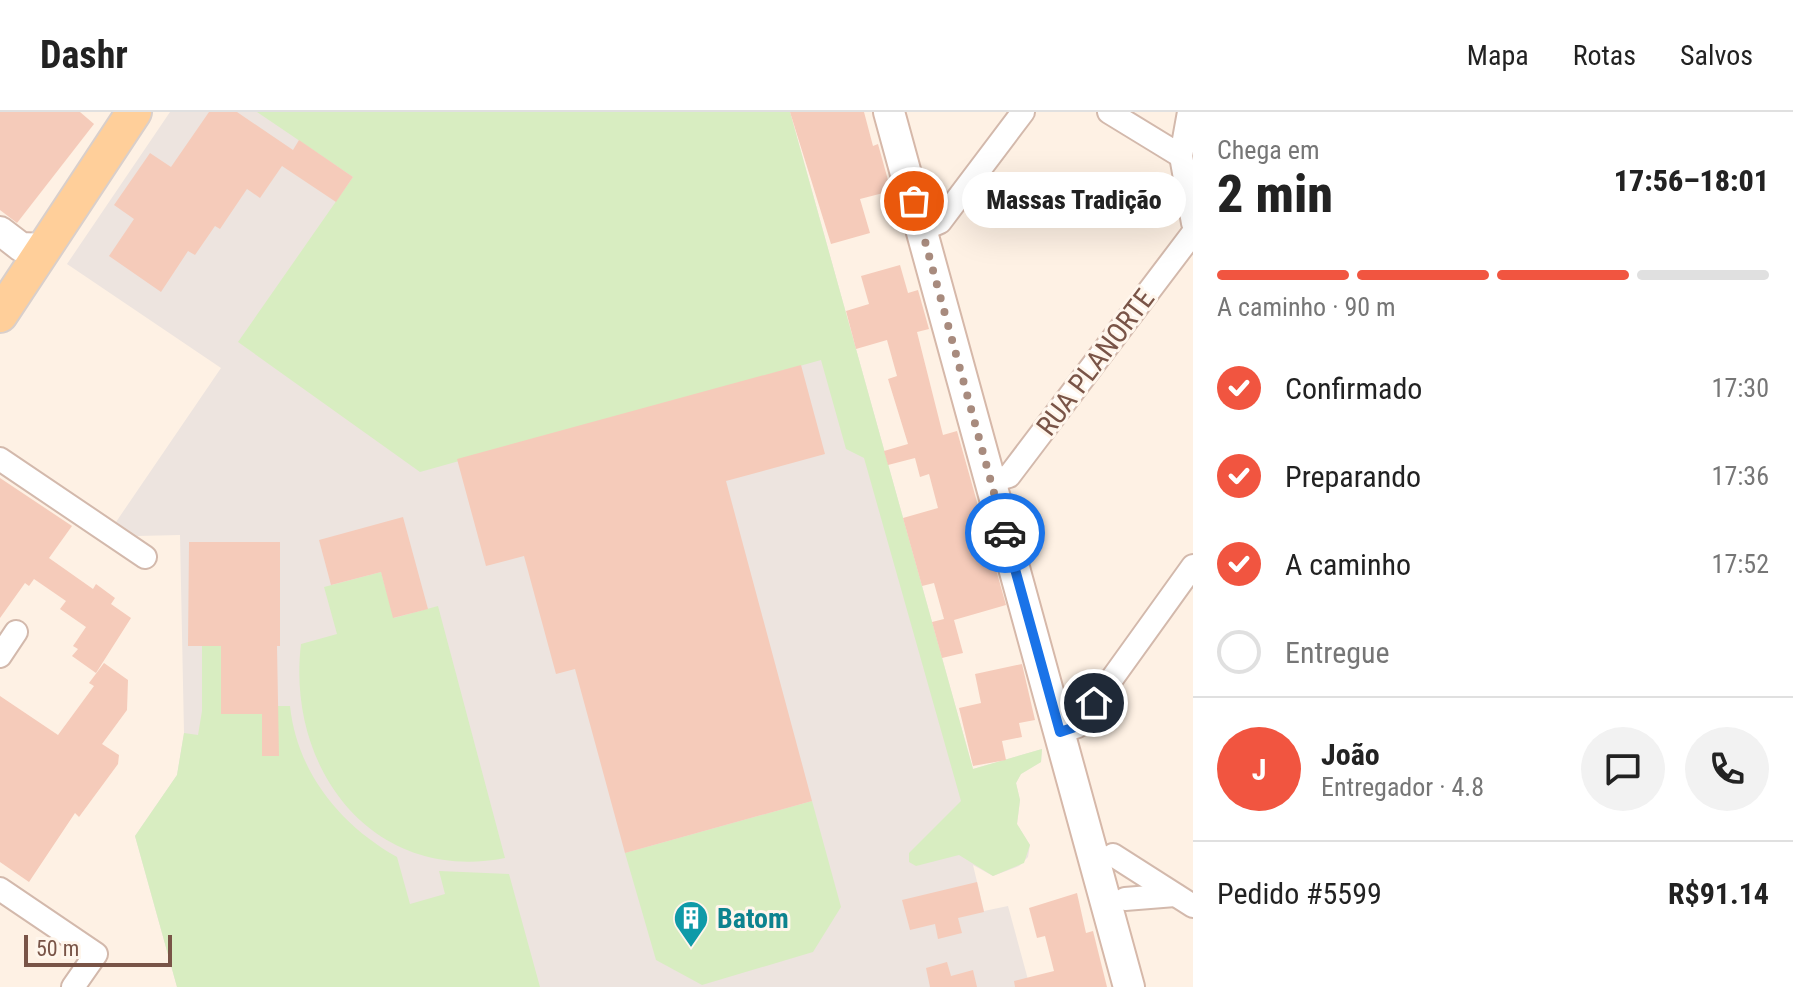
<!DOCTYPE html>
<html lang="pt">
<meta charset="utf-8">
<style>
:root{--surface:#fff;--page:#f2f2f2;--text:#222;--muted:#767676;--line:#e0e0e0;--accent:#f15540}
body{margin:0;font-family:"Roboto Condensed",sans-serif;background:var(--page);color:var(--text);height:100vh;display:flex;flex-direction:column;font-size:30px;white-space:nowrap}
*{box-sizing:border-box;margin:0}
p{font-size:26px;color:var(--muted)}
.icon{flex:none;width:44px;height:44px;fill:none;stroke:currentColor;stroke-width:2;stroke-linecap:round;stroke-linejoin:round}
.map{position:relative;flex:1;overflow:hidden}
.sheet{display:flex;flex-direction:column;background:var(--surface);width:600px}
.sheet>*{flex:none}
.scale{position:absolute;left:24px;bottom:20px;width:148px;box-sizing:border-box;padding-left:8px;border:4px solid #795447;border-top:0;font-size:22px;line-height:28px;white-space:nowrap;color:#795447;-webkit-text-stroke:6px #fff6ec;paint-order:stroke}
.pin{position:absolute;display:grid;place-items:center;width:68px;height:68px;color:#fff;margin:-34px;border:4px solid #fff;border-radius:50%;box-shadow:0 2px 8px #0007}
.courier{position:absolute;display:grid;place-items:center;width:80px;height:80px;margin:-40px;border:6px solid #1a73e8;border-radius:50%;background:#fff;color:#222;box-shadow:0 2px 10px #0007}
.bubble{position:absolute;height:56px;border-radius:28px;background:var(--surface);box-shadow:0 8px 32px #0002;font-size:26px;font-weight:800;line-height:56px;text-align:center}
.headline em{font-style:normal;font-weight:800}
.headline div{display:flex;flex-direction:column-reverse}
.headline{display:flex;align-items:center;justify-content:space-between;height:136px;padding:0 24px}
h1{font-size:52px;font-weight:800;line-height:60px}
.bar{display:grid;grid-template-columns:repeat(4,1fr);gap:12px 8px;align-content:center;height:96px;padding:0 24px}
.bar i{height:10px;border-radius:6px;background:var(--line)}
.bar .selected{background:var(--accent)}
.bar p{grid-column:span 4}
.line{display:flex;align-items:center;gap:20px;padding:0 24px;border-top:2px solid var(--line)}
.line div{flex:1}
.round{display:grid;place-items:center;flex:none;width:84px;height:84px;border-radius:42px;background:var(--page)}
ol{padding:0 24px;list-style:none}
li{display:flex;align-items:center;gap:24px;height:88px}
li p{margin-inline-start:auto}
li .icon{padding:8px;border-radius:50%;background:var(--accent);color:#fff;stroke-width:4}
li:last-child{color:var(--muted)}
li i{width:44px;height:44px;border:4px solid var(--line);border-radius:50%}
header{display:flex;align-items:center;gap:48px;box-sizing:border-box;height:112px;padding:0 40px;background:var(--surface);border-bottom:2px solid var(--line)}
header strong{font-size:38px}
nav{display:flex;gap:44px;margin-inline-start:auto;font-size:28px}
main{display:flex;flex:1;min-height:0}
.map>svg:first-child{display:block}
</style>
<header>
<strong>Dashr</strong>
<nav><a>Mapa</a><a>Rotas</a><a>Salvos</a></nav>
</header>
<main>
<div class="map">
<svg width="1193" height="875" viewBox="0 0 1193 875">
<rect width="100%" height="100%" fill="#fef1e4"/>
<!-- industrial -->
<polygon fill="#ede4df" points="170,0 790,0 973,657 1042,637 1041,650 1021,662 1016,671 1020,688 1017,712 1030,733 1028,745 1019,754 993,764 973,753 984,799 1008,794 1030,875 177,875 135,724 177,663 184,621 180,423 137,424 116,410 221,256 67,152"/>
<!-- green -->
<g fill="#d8edc1">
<polygon points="257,0 790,0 973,657 1042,637 1041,650 1021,662 1016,671 1020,688 1017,712 1030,733 1024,751 993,764 959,743 916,754 909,750 909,741 961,689 864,346 846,337 821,248 420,360 238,230 353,65"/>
<path d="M381,460L394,506L438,494L505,746C372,772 286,656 301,532L337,522L324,475Z"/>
<path d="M202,534H221L277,594H290C297,660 340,713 397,745L410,792L445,782L439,759L509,762L540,875H177L135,724L177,663L184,621L198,623L202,599Z"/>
<polygon points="812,689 841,795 813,840 702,873 656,848 625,741"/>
</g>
<!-- building -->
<g fill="#f5cbba">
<polygon points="0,0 80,0 94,12 17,111 0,98"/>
<polygon points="209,0 237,0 293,38 299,28 353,65 336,90 282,54 260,86 247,77 220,117 215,114 195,143 188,139 161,180 109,144 134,107 114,93 150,41 171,55"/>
<polygon points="790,0 864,0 873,34 878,32 891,79 860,87 870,121 831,132"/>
<polygon points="900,153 908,181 918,178 929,217 917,220 943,323 957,319 1006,493 954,508 963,541 942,546 932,510 944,507 934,471 922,474 903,406 938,396 929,362 920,365 915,346 888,353 884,339 908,332 888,267 897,264 887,228 856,237 846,199 869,192 861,164"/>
<polygon points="801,253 825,342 726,369 812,689 625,741 575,557 556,562 524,444 486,454 457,347"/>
<polygon points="0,366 72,414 49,446 93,477 96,472 115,486 111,492 131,506 96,561 72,544 78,537 73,534 86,515 60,497 66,489 34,467 29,474 25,471 0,506"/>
<polygon points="403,405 428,497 393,506 381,460 331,473 319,428"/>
<polygon points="189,430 280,430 280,534 277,534 279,644 262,644 262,602 221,602 221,534 188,534"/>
<polygon points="104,551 128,568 127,598 102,632 119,643 118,652 79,705 75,701 29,770 0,750 0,584 58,623 94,574 89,571"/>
<polygon points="1022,552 1035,608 1019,611 1022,625 1002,629 1006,648 973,654 959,596 981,591 975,562"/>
<polygon points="977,770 984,800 958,806 962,821 938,827 935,812 910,818 902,788"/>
<polygon points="1077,781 1086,821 1093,819 1107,875 1015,875 1014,869 1054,859 1045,824 1037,826 1029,796"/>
<polygon points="947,850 951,864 973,858 977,875 930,875 926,856"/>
</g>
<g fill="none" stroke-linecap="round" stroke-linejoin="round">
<!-- minor casing -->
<g stroke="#d3b9ac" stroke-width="26">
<g id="minor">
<polyline points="1109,0 1181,44"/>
<polyline points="1189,0 1181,44 1193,111"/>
<polyline points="922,118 940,110 1023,0"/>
<polyline points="0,347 145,445"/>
<polyline points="990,369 1009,364 1193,121"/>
<polyline points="0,544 16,520"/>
<polyline points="1060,620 1078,614 1193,454"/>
<polyline points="1113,743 1193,794"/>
<polyline points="0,777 96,842 73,875"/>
<polyline points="1125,787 1175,783"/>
</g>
</g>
<!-- tertiary casing -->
<g stroke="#d3b9ac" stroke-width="32">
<polyline id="tertiary" points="0,119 21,135 46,136"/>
</g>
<!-- secondary casing -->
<g stroke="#d6b8a9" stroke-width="34">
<polyline id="secondary" points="889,0 1129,875"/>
</g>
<!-- primary casing -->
<g stroke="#d9cfcb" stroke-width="38">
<polyline id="primary" points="0,203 134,0"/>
</g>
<!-- minor -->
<use href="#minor" stroke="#fff" stroke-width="22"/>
<!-- tertiary -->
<use href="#tertiary" stroke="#fff" stroke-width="28"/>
<!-- secondary -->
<use href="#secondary" stroke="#fff" stroke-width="30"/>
<!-- primary -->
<use href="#primary" stroke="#ffcf9a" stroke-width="34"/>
</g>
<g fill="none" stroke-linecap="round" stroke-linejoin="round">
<!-- done -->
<polyline stroke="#a88b7e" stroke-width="8" stroke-dasharray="0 14.4" points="914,89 1005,421"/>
<!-- route -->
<polyline stroke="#1a73e8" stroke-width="10" points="1005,421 1060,620 1078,614 1094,591"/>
</g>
<!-- icons -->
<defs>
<g id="building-pin" transform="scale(1.8)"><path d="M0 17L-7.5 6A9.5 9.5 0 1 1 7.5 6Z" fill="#0f9aa8" stroke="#fff6ec"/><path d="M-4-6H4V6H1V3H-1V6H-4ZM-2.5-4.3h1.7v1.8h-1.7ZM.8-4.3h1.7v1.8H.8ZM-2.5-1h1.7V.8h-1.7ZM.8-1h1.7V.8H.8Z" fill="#fff"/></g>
</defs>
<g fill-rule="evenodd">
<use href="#building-pin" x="691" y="806"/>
</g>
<g text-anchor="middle" stroke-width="6" stroke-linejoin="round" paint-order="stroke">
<!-- street labels -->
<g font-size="28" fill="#795447" stroke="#fff6ec">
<text transform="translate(1095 250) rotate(-53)" y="10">RUA PLANORTE</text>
</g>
<!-- culture labels -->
<g font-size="28" font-weight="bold" fill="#0d838f" stroke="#fff6ec" text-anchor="start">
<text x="717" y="816">Batom</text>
</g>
</g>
</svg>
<div class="scale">50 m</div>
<div class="pin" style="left:914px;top:89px;background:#ea580c"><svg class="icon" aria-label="bag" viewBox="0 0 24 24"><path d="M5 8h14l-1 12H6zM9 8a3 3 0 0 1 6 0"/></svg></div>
<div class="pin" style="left:1094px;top:591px;background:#1f2937"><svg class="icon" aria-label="home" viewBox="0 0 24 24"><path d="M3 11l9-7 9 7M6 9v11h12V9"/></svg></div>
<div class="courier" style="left:1005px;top:421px"><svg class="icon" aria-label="car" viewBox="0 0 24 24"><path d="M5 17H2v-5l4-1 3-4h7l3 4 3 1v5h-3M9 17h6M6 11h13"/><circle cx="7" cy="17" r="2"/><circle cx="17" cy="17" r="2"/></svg></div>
<div class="bubble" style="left:962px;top:60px;width:224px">Massas Tradição</div>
</div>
<section class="sheet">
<div class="headline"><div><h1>2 min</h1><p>Chega em</p></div><em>17:56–18:01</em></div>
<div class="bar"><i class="selected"></i><i class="selected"></i><i class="selected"></i><i></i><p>A caminho · 90 m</p></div>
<ol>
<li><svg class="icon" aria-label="check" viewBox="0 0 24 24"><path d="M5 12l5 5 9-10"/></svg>Confirmado<p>17:30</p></li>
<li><svg class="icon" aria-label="check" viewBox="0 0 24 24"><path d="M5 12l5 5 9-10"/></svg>Preparando<p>17:36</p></li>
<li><svg class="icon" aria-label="check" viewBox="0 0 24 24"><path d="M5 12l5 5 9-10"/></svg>A caminho<p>17:52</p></li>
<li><i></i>Entregue</li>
</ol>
<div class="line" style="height:144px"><b class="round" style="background:var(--accent);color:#fff">J</b><div><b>João</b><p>Entregador · 4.8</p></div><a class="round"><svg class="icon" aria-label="chat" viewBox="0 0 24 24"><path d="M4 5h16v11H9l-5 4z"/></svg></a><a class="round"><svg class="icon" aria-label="phone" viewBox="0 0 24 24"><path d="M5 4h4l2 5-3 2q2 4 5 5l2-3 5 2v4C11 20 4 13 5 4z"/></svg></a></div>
<div class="line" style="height:104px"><div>Pedido #5599</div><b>R$91.14</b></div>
</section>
</main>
